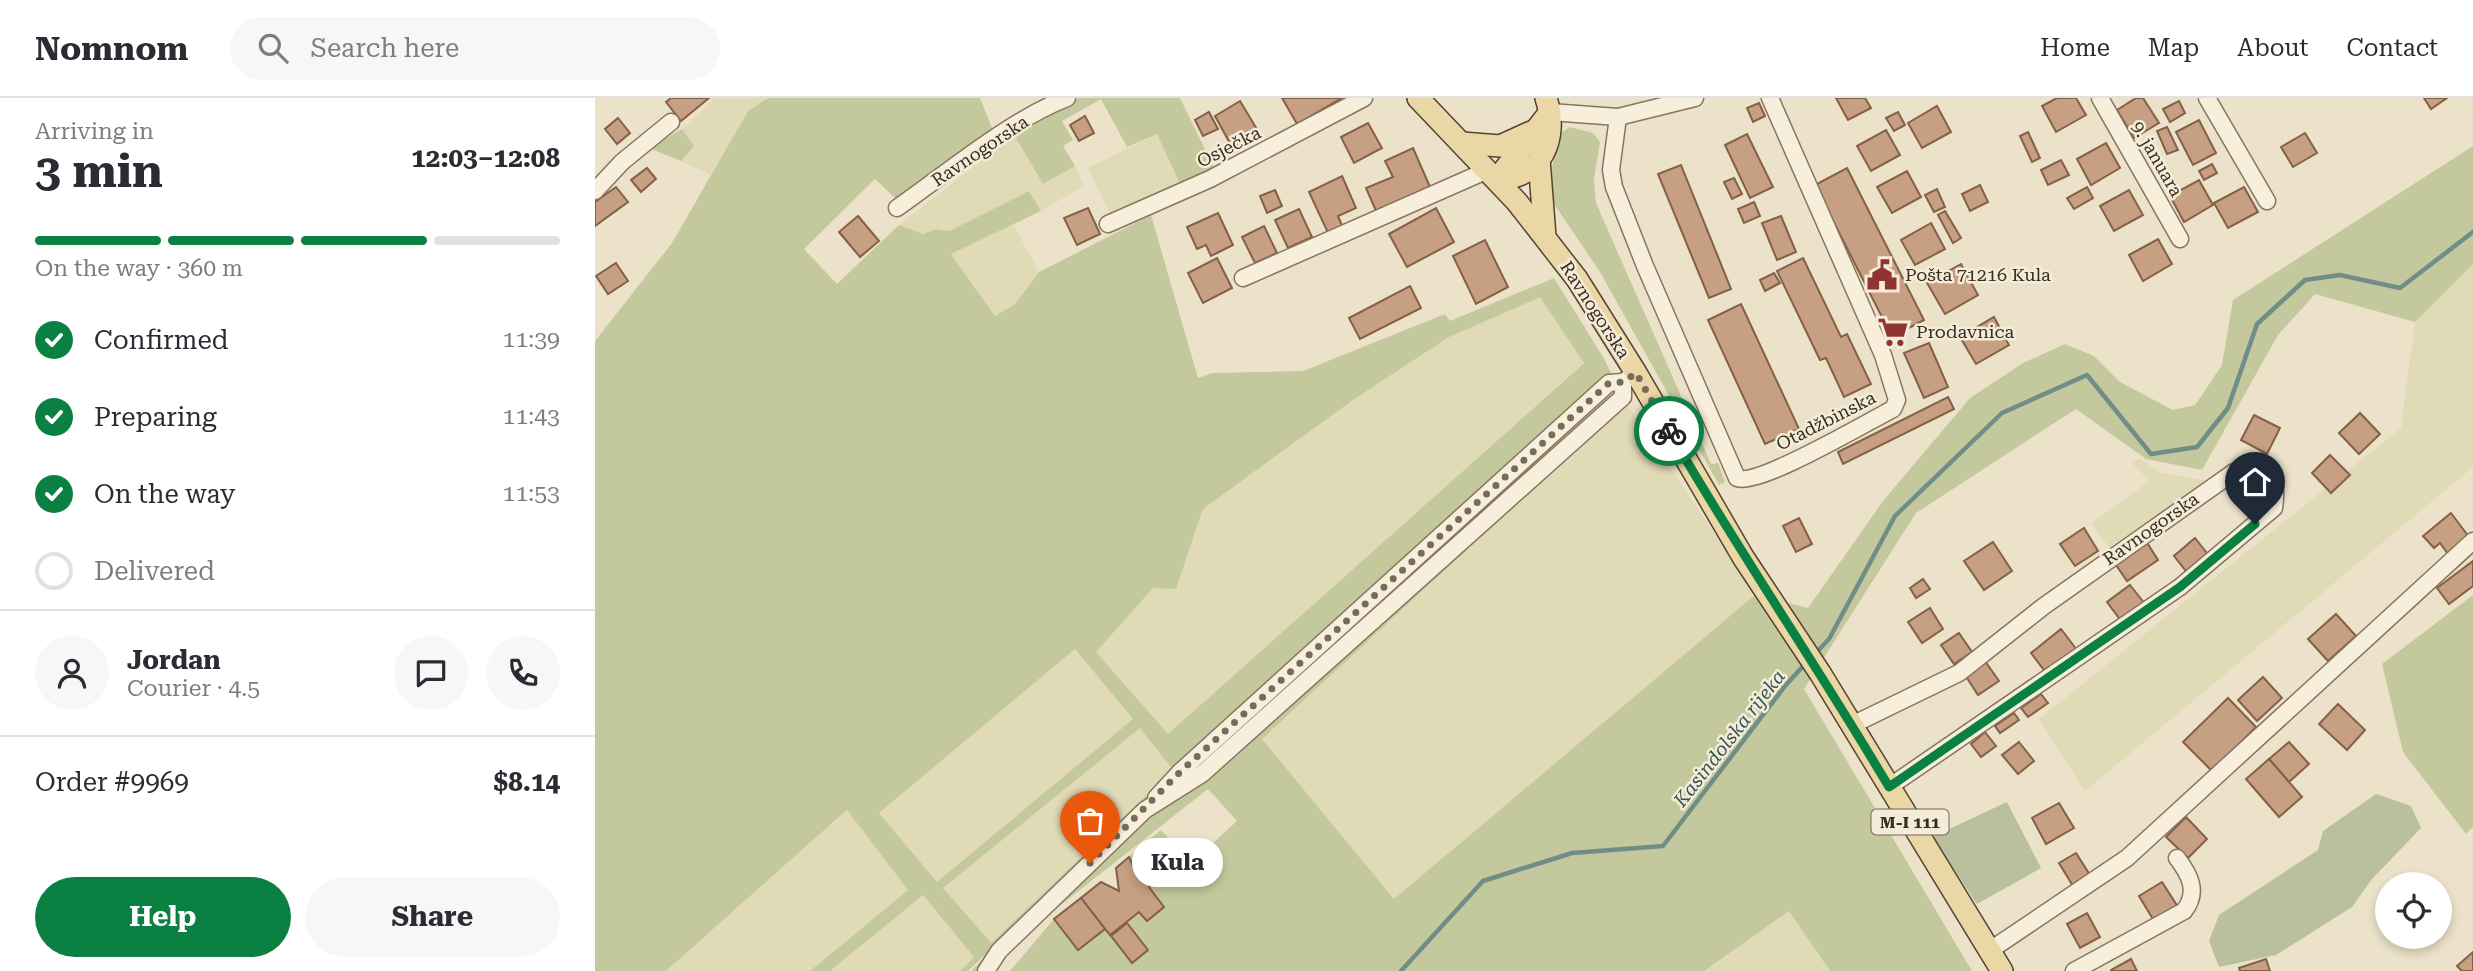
<!DOCTYPE html>
<meta charset="utf-8">
<style>
:root{--surface:#fff;--page:#f7f7f7;--text:#2b2b33;--muted:#7c7c81;--line:#e1e1e2;--accent:#0b8043}
body{margin:0;font-family:"Roboto Serif",serif;background:var(--page);color:var(--text);height:100vh;display:flex;flex-direction:column;font-size:26px;white-space:nowrap}
*{box-sizing:border-box;margin:0}
p{font-size:23px;color:var(--muted)}
.icon{flex:none;width:38px;height:38px;fill:none;stroke:currentColor;stroke-width:2;stroke-linecap:round;stroke-linejoin:round}
.map{position:relative;flex:1;overflow:hidden}
.panel{display:flex;flex-direction:column;background:var(--surface);width:595px}
.panel>*{flex:none}
.buttons{position:absolute;left:1780px;top:774px;display:grid;gap:14px}
.buttons a{display:grid;place-items:center;width:77px;height:77px;border-radius:50%;background:var(--surface);box-shadow:0 4px 10px #0003;font-size:35px}
.pin{position:absolute;display:grid;place-items:center;width:60px;height:60px;color:#fff;margin:-72px -30px;border-radius:50% 50% 50% 0;rotate:-45deg;box-shadow:0 0 7px #0007}
.pin .icon{rotate:45deg}
.courier{position:absolute;display:grid;place-items:center;width:70px;height:70px;margin:-35px;border:5px solid #0b8043;border-radius:50%;background:#fff;color:#222;box-shadow:0 2px 9px #0007}
.bubble{position:absolute;height:49px;border-radius:24px;background:var(--surface);box-shadow:0 4px 10px #0003;font-size:23px;font-weight:700;line-height:49px;text-align:center}
.head em{font-style:normal;font-weight:700}
.head div{display:flex;flex-direction:column-reverse}
.head{display:flex;align-items:center;justify-content:space-between;height:119px;padding:0 35px}
h1{font-size:46px;font-weight:700;line-height:52px}
.bar{display:grid;grid-template-columns:repeat(4,1fr);gap:10px 7px;align-content:center;height:84px;padding:0 35px}
.bar i{height:9px;border-radius:5px;background:var(--line)}
.bar .on{background:var(--accent)}
.bar p{grid-column:span 4}
.line{display:flex;align-items:center;gap:18px;padding:0 35px;border-top:2px solid var(--line)}
.line div{flex:1}
.round{display:grid;place-items:center;flex:none;width:74px;height:74px;border-radius:37px;background:var(--page)}
ol{padding:0 35px;list-style:none}
li{display:flex;align-items:center;gap:21px;height:77px}
li p{margin-inline-start:auto}
li .icon{padding:7px;border-radius:50%;background:var(--accent);color:#fff;stroke-width:4}
li:last-child{color:var(--muted)}
li i{width:38px;height:38px;border:4px solid var(--line);border-radius:50%}
.button{display:flex;gap:14px;margin-top:auto;padding:14px 35px}
.button a{flex:1;height:80px;border-radius:42px;background:var(--accent);color:#fff;font-size:28px;font-weight:700;line-height:80px;text-align:center}
.button a+a{background:var(--page);color:var(--text)}
header{display:flex;align-items:center;gap:42px;box-sizing:border-box;height:98px;padding:0 35px;background:var(--surface);border-bottom:2px solid var(--line)}
header strong{font-size:33px}
nav{display:flex;gap:38px;margin-inline-start:auto;font-size:24px}
.search{width:490px;height:63px;background:var(--page);display:flex;align-items:center;gap:18px;box-sizing:border-box;padding:0 24px;border-radius:38px;color:var(--muted);font-size:26px}
main{display:flex;flex:1;min-height:0}
.map>svg:first-child{display:block}
</style>
<header>
<strong>Nomnom</strong>
<div class="search"><svg class="icon" aria-label="search" viewBox="0 0 24 24"><circle cx="10" cy="10" r="6"/><path d="M15 15l6 6"/></svg>Search here</div>
<nav><a>Home</a><a>Map</a><a>About</a><a>Contact</a></nav>
</header>
<main>
<section class="panel">
<div class="head"><div><h1>3 min</h1><p>Arriving in</p></div><em>12:03–12:08</em></div>
<div class="bar"><i class="on"></i><i class="on"></i><i class="on"></i><i></i><p>On the way · 360 m</p></div>
<ol>
<li><svg class="icon" aria-label="check" viewBox="0 0 24 24"><path d="M5 12l5 5 9-10"/></svg>Confirmed<p>11:39</p></li>
<li><svg class="icon" aria-label="check" viewBox="0 0 24 24"><path d="M5 12l5 5 9-10"/></svg>Preparing<p>11:43</p></li>
<li><svg class="icon" aria-label="check" viewBox="0 0 24 24"><path d="M5 12l5 5 9-10"/></svg>On the way<p>11:53</p></li>
<li><i></i>Delivered</li>
</ol>
<div class="line" style="height:126px"><a class="round"><svg class="icon" aria-label="person" viewBox="0 0 24 24"><circle cx="12" cy="8" r="4"/><path d="M4 21q1-7 8-7t8 7"/></svg></a><div><b>Jordan</b><p>Courier · 4.5</p></div><a class="round"><svg class="icon" aria-label="chat" viewBox="0 0 24 24"><path d="M4 5h16v11H9l-5 4z"/></svg></a><a class="round"><svg class="icon" aria-label="phone" viewBox="0 0 24 24"><path d="M5 4h4l2 5-3 2q2 4 5 5l2-3 5 2v4C11 20 4 13 5 4z"/></svg></a></div>
<div class="line" style="height:91px"><div>Order #9969</div><b>$8.14</b></div>
<div class="button"><a>Help</a><a>Share</a></div>
</section>
<div class="map">
<svg width="1878" height="873" viewBox="0 0 1878 873">
<rect width="100%" height="100%" fill="#ece2c9"/>
<!-- farmland -->
<g fill="#e1dab7">
<polygon points="120,0 173,0 153,13 116,77 86,63 99,48 87,31"/>
<polygon points="562,36 585,86 516,118 493,70"/>
<polygon points="419,37 448,86 480,68 489,88 446,113 434,93 354,133 341,131 328,136 304,127"/>
<polygon points="418,126 444,174 420,206 400,219 356,156"/>
<polygon points="1878,166 1878,369 1490,693 1444,621 1806,330 1820,224"/>
<polygon points="945,198 989,264 572,637 501,554 558,489 581,491 608,411 758,302 854,239"/>
<polygon points="1031,305 1161,496 799,801 667,641"/>
<polygon points="1544,360 1566,375 1613,383 1514,449 1496,425 1555,383 1537,365"/>
<polygon points="480,551 538,621 342,785 284,715"/>
<polygon points="546,629 579,672 396,846 347,790"/>
<polygon points="253,712 313,792 215,873 71,873"/>
<polygon points="328,797 379,859 365,873 235,873"/>
<polygon points="1194,812 1235,873 1109,873"/>
</g>
<!-- green -->
<g fill="#c4c99d" fill-rule="evenodd">
<path d="M173,0H385L399,35L301,101L280,81L209,151L242,186L304,127L328,136L341,131L354,133L434,93L446,113L356,156L400,218L420,206L444,174L556,117L603,280L617,275L708,273L850,216L855,223L959,180L1008,259L1031,305L667,641L799,801L1161,496L1213,510L1288,403L1375,300L1428,265L1470,246L1499,258L1525,284L1578,312L1600,307L1627,267L1638,202L1878,48V166L1820,224L1720,196L1683,237L1607,372L1551,361L1481,311L1321,415L1209,591L1377,873H1235L1194,813L1109,873H415L459,821L483,852L510,831L536,864L553,852L531,824L544,814L552,823L569,809L554,789L559,784L550,773L543,779L534,759L566,732L596,765L642,723L613,691L382,873H376L444,806L373,873H365L379,859L328,797L235,873H215L313,792L252,712L71,873H0V243L77,145L153,13ZM945,199L989,265L573,636L501,554L558,490L581,491L608,411L758,302L854,239ZM480,551L538,621L342,784L284,715ZM545,630L578,672L396,845L348,790Z"/>
<polygon points="485,0 585,0 620,72 585,86 562,36 532,49 506,1 467,23 478,42 468,48 480,68 448,86 419,37 461,9"/>
<polygon points="975,29 998,35 1005,44 999,81 1001,105 1116,366 1123,365 1130,384 1124,387 1005,174 957,103 956,72 967,34"/>
<polygon points="87,31 99,48 86,63 54,50"/>
<polygon points="1878,497 1878,729 1871,736 1808,654 1787,566"/>
</g>
<!-- cemetery -->
<g fill="#babf9c">
<polygon points="1781,696 1816,708 1826,730 1777,781 1757,809 1681,857 1624,869 1614,843 1624,817 1723,752 1728,733"/>
<polygon points="1412,704 1446,770 1382,806 1337,739"/>
</g>
<g fill="none" stroke-linecap="round" stroke-linejoin="round">
<!-- stream -->
<g stroke="#708e87" stroke-width="4.5">
<polyline points="1219,557 1234,541 1300,418 1407,315 1492,277 1556,356 1602,349 1633,310 1662,226 1710,182 1745,177 1805,190 1878,134"/>
<polyline points="806,873 888,783 977,755 1068,748 1190,588 1210,566"/>
</g>
</g>
<!-- building -->
<g fill="#c79f82" stroke="#846046" stroke-width="2">
<polygon points="76,0 114,0 86,23 71,4"/>
<polygon points="687,0 747,0 702,26"/>
<polygon points="1241,0 1270,0 1276,10 1253,22"/>
<polygon points="1462,0 1481,0 1491,17 1461,34 1447,8"/>
<polygon points="1548,0 1564,25 1539,40 1522,12 1541,0"/>
<polygon points="1829,0 1852,0 1836,11"/>
<polygon points="645,3 663,33 637,49 620,18"/>
<polygon points="1584,3 1590,15 1575,24 1568,11"/>
<polygon points="1164,5 1170,18 1158,24 1152,10"/>
<polygon points="1342,8 1356,34 1327,50 1313,25"/>
<polygon points="614,14 623,31 608,38 600,22"/>
<polygon points="1303,14 1310,27 1299,33 1291,20"/>
<polygon points="490,18 499,35 484,43 475,27"/>
<polygon points="23,20 35,35 22,46 10,31"/>
<polygon points="1604,22 1621,55 1598,67 1581,34"/>
<polygon points="773,25 787,50 759,65 746,39"/>
<polygon points="1572,29 1583,52 1572,56 1562,33"/>
<polygon points="1291,32 1305,57 1276,73 1262,48"/>
<polygon points="1433,34 1445,60 1437,64 1425,38"/>
<polygon points="1710,35 1722,55 1698,69 1686,49"/>
<polygon points="1152,36 1178,89 1155,100 1130,47"/>
<polygon points="1511,45 1525,70 1496,87 1482,61"/>
<polygon points="818,50 835,89 781,113 771,90 798,79 790,63"/>
<polygon points="1466,62 1474,77 1453,87 1446,72"/>
<polygon points="1617,66 1622,75 1609,82 1604,73"/>
<polygon points="1086,67 1136,191 1114,200 1063,76"/>
<polygon points="52,70 61,81 46,94 36,82"/>
<polygon points="1252,70 1329,222 1297,239 1220,87"/>
<polygon points="1312,73 1326,99 1297,115 1282,89"/>
<polygon points="747,78 761,110 743,118 748,130 734,137 714,94"/>
<polygon points="1139,80 1147,96 1137,101 1129,84"/>
<polygon points="1604,82 1618,107 1589,124 1575,98"/>
<polygon points="1385,87 1393,104 1375,113 1367,96"/>
<polygon points="21,89 33,104 0,128 0,104"/>
<polygon points="1492,89 1498,100 1479,111 1472,100"/>
<polygon points="1649,89 1663,114 1633,130 1619,105"/>
<polygon points="1342,91 1350,109 1339,114 1330,97"/>
<polygon points="680,92 687,108 672,115 665,98"/>
<polygon points="1534,92 1548,117 1519,133 1505,108"/>
<polygon points="1159,104 1165,118 1149,125 1143,111"/>
<polygon points="493,110 505,136 482,147 469,120"/>
<polygon points="841,110 859,144 812,169 794,136"/>
<polygon points="704,111 717,139 693,150 680,122"/>
<polygon points="1350,113 1366,140 1358,145 1343,117"/>
<polygon points="623,115 638,147 616,158 611,147 602,151 592,129"/>
<polygon points="263,118 284,143 265,159 244,134"/>
<polygon points="1186,118 1201,154 1182,162 1167,125"/>
<polygon points="1336,125 1350,151 1320,167 1306,142"/>
<polygon points="669,128 682,155 660,165 647,139"/>
<polygon points="1563,141 1577,166 1548,183 1534,157"/>
<polygon points="890,142 913,189 881,206 858,158"/>
<polygon points="622,160 637,190 608,205 593,175"/>
<polygon points="1208,160 1246,239 1252,236 1276,286 1249,299 1231,260 1225,262 1182,173"/>
<polygon points="21,165 33,183 13,196 1,178"/>
<polygon points="1366,166 1383,197 1350,216 1332,185"/>
<polygon points="1179,175 1185,185 1170,193 1165,182"/>
<polygon points="815,188 826,210 765,241 754,220"/>
<polygon points="1146,206 1204,331 1170,346 1113,222"/>
<polygon points="1399,219 1414,247 1381,266 1365,239"/>
<polygon points="1334,245 1353,289 1329,300 1309,255"/>
<polygon points="1353,299 1359,311 1248,366 1243,354"/>
<polygon points="1765,315 1785,336 1764,356 1744,335"/>
<polygon points="1659,317 1685,330 1672,356 1646,342"/>
<polygon points="1735,357 1755,377 1736,395 1717,375"/>
<polygon points="1658,382 1676,400 1659,416 1642,398"/>
<polygon points="1856,415 1874,439 1853,456 1845,445 1839,450 1828,438"/>
<polygon points="1204,420 1217,446 1201,454 1188,428"/>
<polygon points="1489,430 1503,453 1480,468 1465,446"/>
<polygon points="1600,440 1615,459 1594,477 1579,458"/>
<polygon points="1551,443 1563,462 1532,483 1519,464"/>
<polygon points="1398,444 1417,473 1389,492 1369,463"/>
<polygon points="1878,463 1878,488 1854,506 1842,490"/>
<polygon points="1328,481 1335,491 1321,500 1315,490"/>
<polygon points="1535,487 1550,506 1527,524 1512,504"/>
<polygon points="1335,510 1348,531 1327,545 1313,524"/>
<polygon points="1741,516 1761,538 1733,563 1713,541"/>
<polygon points="1466,531 1482,552 1452,576 1436,555"/>
<polygon points="1364,535 1377,554 1359,566 1346,547"/>
<polygon points="1390,563 1404,583 1383,597 1370,577"/>
<polygon points="1668,579 1687,600 1662,623 1643,602"/>
<polygon points="1446,596 1453,605 1433,619 1426,610"/>
<polygon points="1633,600 1661,629 1617,673 1588,644"/>
<polygon points="1743,606 1770,632 1752,652 1724,626"/>
<polygon points="1419,615 1424,622 1405,635 1400,628"/>
<polygon points="1390,634 1401,648 1386,659 1376,646"/>
<polygon points="1424,644 1439,663 1423,676 1407,657"/>
<polygon points="1694,644 1714,666 1694,684 1674,661"/>
<polygon points="1674,661 1707,699 1684,719 1651,681"/>
<polygon points="1464,705 1479,730 1451,746 1437,720"/>
<polygon points="1591,719 1612,741 1593,760 1571,739"/>
<polygon points="1481,755 1495,777 1478,788 1464,765"/>
<polygon points="534,759 543,779 550,773 559,784 554,789 569,809 552,823 544,814 515,837 486,800 506,784 524,793 521,770"/>
<polygon points="1567,784 1583,809 1559,823 1544,798"/>
<polygon points="486,800 510,831 483,852 459,821"/>
<polygon points="1492,815 1505,839 1485,850 1472,826"/>
<polygon points="532,825 553,852 537,865 516,838"/>
<polygon points="1878,854 1878,873 1867,873 1862,868"/>
<polygon points="1536,861 1542,873 1516,873 1516,872"/>
<polygon points="1671,861 1675,873 1645,873 1644,870"/>
</g>
<g fill="none" stroke-linecap="round" stroke-linejoin="round">
<!-- minor casing -->
<g stroke="#87755f" stroke-width="19">
<g id="minor">
<polyline points="1505,0 1585,141"/>
<polyline points="1612,0 1672,103"/>
<polyline points="955,14 1023,19 1100,0"/>
<path d="M1023,19L1016,72L1019,89L1050,168L1142,380C1163,389 1272,324 1298,311L1302,302L1288,257L1175,0"/>
<polyline points="0,93 27,64 76,24"/>
<path d="M302,110C352,75 415,22 472,0"/>
<polyline points="513,126 615,81 769,0"/>
<polyline points="648,180 893,72"/>
<path d="M1257,627L1364,575L1449,508L1639,374C1673,359 1684,378 1679,410L1585,489L1294,689"/>
<polyline points="561,700 585,674 1014,285 1028,284"/>
<polyline points="1394,853 1532,760 1878,443"/>
<polyline points="391,873 404,853 550,712 607,676 1028,299 1028,284 1041,275"/>
<path d="M1479,873L1589,813C1604,794 1595,777 1582,760"/>
</g>
</g>
<!-- major casing -->
<g stroke="#554333" stroke-width="24">
<g id="major">
<polyline points="823,0 922,104 982,181 1041,275 1148,459 1225,575 1407,873"/>
<polyline points="867,45 905,48 936,34"/>
<polyline points="944,61 950,139"/>
<path d="M902,81C947,81 964,40 951,0"/>
<polyline points="902,81 955,14"/>
</g>
</g>
<!-- minor -->
<use href="#minor" stroke="#f7efdc" stroke-width="16"/>
<!-- major -->
<use href="#major" stroke="#ebd6a5" stroke-width="21"/>
</g>
<g fill="none" stroke-linecap="round" stroke-linejoin="round">
<!-- done -->
<polyline stroke="#776c5c" stroke-width="7" stroke-dasharray="0 12.6" points="495,765 585,674 1014,285 1028,284 1041,275 1074,333"/>
<!-- route -->
<path stroke="#0b8043" stroke-width="9" d="M1074,333C1144,454 1223,569 1294,689L1585,489L1660,426"/>
</g>
<!-- icons -->
<defs>
<g id="civic-bare" transform="scale(2.415)"><path d="M-.6-6.5H3V-4.5H.6V-3L4-1V1h2V6H-6V1h2V-1L-.6-3ZM-1.2 2.5V6h2.4V2.5Z" fill="#923333" stroke="#f4ecd8" stroke-width="2.5" paint-order="stroke"/></g>
<g id="supermarket-bare" transform="scale(2.415)"><path d="M-6-5.5h2.5l.6 2H6L4.5 2H-2.5L-4.4-4H-6ZM-1.5 3.2a1.3 1.3 0 1 0 .1 0ZM3 3.2a1.3 1.3 0 1 0 .1 0Z" fill="#923333" stroke="#f4ecd8" stroke-width="2.5" paint-order="stroke"/></g>
</defs>
<g fill-rule="evenodd">
<use href="#civic-bare" x="1287" y="177"/>
<use href="#supermarket-bare" x="1298" y="234"/>
</g>
<g text-anchor="middle" stroke-width="5" stroke-linejoin="round" paint-order="stroke">
<!-- shield labels -->
<rect fill="#f4ecd8" stroke="#706658" stroke-width="2" x="1276.5" y="711.5" width="77" height="25" rx="5"/>
<g font-size="16" font-weight="bold" fill="#382d21">
<text x="1315" y="730">M-I 111</text>
</g>
<!-- street labels -->
<g font-size="18" fill="#382d21" stroke="#f4ecd8">
<text transform="translate(634 49) rotate(-27)" y="6">Osječka</text>
<text transform="translate(385 53) rotate(-34)" y="6">Ravnogorska</text>
<text transform="translate(1562 61) rotate(60)" y="6">9. januara</text>
<text transform="translate(1000 212) rotate(57)" y="6">Ravnogorska</text>
<text transform="translate(1231 323) rotate(-27)" y="6">Otadžbinska</text>
<text transform="translate(1556 431) rotate(-35)" y="6">Ravnogorska</text>
</g>
<!-- poi labels -->
<g font-size="18" fill="#382d21" stroke="#f4ecd8" text-anchor="start">
<text x="1310" y="183">Pošta 71216 Kula</text>
<text x="1321" y="240">Prodavnica</text>
</g>
<!-- water labels -->
<g font-size="19" font-style="italic" fill="#325755" stroke="#f4ecd8">
<text transform="translate(1134 640) rotate(-52)" y="7">Kasindolska rijeka</text>
</g>
</g>
</svg>
<div class="buttons">
<a><svg class="icon" aria-label="locate" viewBox="0 0 24 24"><circle cx="12" cy="12" r="6"/><path d="M12 2v4M12 18v4M2 12h4M18 12h4"/></svg></a>
</div>
<div class="pin" style="left:495px;top:765px;background:#ea580c"><svg class="icon" aria-label="bag" viewBox="0 0 24 24"><path d="M5 8h14l-1 12H6zM9 8a3 3 0 0 1 6 0"/></svg></div>
<div class="pin" style="left:1660px;top:426px;background:#1f2937"><svg class="icon" aria-label="home" viewBox="0 0 24 24"><path d="M3 11l9-7 9 7M6 9v11h12V9"/></svg></div>
<div class="courier" style="left:1074px;top:333px"><svg class="icon" aria-label="bike" viewBox="0 0 24 24"><circle cx="6" cy="16" r="4"/><circle cx="18" cy="16" r="4"/><path d="M6 16l4-8h5l3 8M10 8l3 8H6M13 5h3"/></svg></div>
<div class="bubble" style="left:537px;top:740px;width:91px">Kula</div>
</div>
</main>
